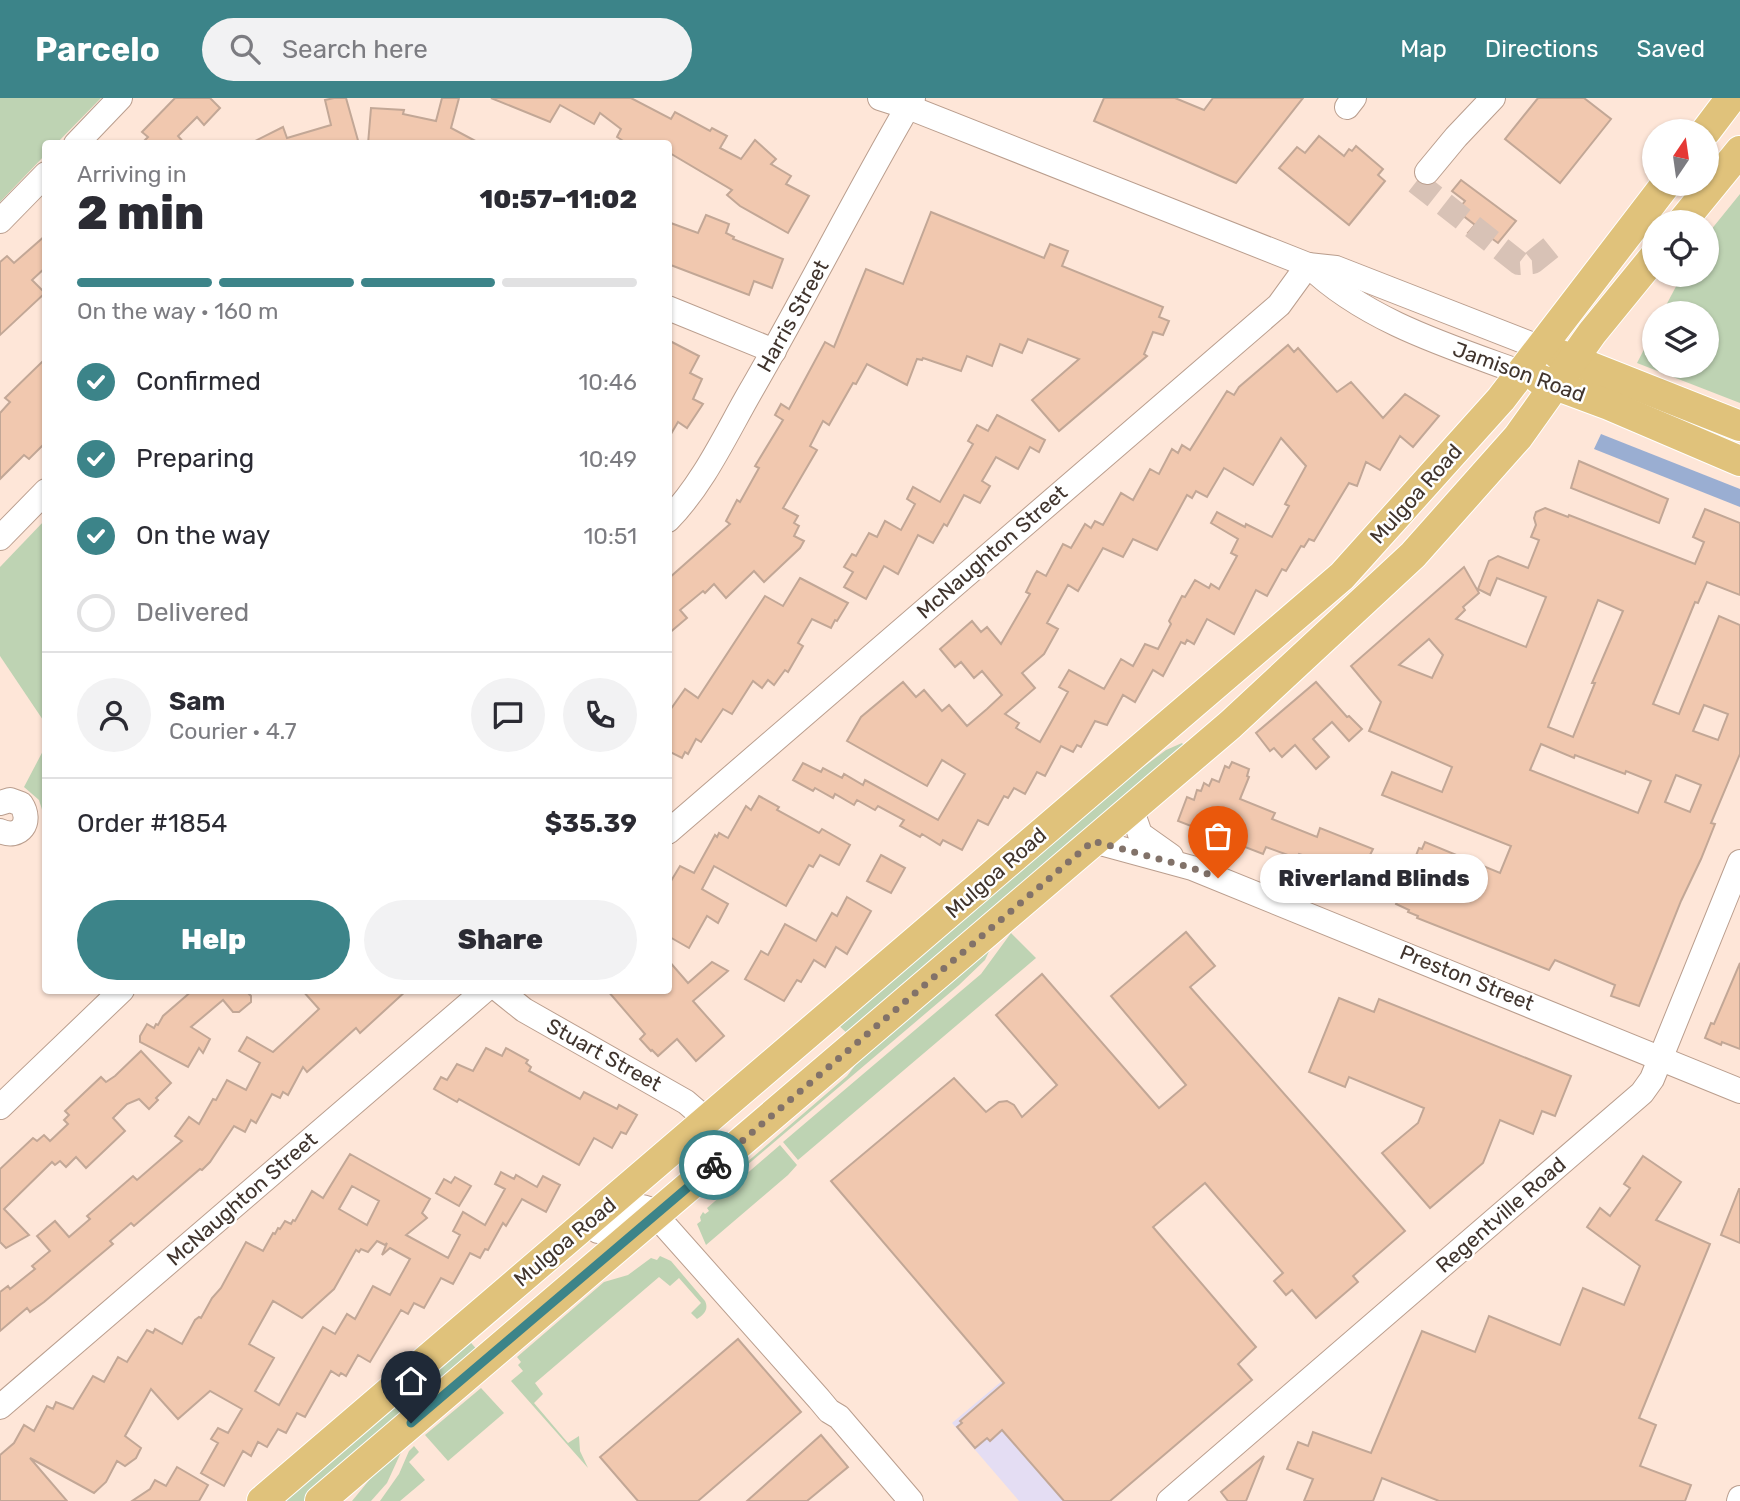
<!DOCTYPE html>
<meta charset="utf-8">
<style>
:root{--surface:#fff;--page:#f2f2f3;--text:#2b2b33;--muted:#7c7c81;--line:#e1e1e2;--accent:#3c8489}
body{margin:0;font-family:Rubik,sans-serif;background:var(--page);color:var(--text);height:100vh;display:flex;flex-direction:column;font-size:26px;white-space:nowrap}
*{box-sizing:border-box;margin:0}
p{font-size:23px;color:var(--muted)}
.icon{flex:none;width:38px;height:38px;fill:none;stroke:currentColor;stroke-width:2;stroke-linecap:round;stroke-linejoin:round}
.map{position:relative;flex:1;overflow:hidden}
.panel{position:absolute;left:42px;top:42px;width:630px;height:854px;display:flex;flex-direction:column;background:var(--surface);border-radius:7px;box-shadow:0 2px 5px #0004}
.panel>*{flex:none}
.needle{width:46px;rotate:13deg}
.fabs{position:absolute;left:1642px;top:21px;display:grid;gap:14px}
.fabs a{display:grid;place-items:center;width:77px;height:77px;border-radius:50%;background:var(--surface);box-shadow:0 2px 5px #0004;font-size:35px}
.pin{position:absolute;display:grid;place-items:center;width:60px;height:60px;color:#fff;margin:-72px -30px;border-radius:50% 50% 50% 0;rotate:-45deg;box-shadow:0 0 7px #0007}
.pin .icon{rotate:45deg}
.courier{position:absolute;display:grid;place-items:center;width:70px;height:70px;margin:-35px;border:5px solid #3c8489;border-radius:50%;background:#fff;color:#222;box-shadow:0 2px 9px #0007}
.bubble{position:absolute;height:49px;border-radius:24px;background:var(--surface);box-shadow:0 2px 5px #0004;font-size:23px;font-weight:800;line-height:49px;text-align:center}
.summary em{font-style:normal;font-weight:800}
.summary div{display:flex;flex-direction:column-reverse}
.summary{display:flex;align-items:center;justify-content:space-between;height:119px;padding:0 35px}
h1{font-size:46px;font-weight:800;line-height:52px}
.bar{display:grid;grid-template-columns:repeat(4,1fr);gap:10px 7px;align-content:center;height:84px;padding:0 35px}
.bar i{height:9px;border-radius:5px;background:var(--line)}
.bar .on{background:var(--accent)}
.bar p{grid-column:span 4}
.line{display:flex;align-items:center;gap:18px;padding:0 35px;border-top:2px solid var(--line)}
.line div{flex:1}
.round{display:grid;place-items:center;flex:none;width:74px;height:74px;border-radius:37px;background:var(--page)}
ol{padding:0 35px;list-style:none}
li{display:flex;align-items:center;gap:21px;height:77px}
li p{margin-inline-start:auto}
li .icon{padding:7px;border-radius:50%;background:var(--accent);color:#fff;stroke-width:4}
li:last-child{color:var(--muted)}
li i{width:38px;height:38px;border:4px solid var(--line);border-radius:50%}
.button{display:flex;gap:14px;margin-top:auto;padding:14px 35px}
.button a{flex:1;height:80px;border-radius:42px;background:var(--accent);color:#fff;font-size:28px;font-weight:800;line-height:80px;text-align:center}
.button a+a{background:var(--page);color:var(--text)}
header{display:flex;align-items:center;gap:42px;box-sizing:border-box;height:98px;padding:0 35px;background:var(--accent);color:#fff}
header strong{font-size:33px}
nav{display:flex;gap:38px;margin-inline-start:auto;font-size:24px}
.search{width:490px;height:63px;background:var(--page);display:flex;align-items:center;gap:18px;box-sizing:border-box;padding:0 24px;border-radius:38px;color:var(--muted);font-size:26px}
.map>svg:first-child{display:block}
</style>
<header>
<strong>Parcelo</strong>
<div class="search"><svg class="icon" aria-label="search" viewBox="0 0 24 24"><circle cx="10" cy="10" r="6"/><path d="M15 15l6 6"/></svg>Search here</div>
<nav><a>Map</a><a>Directions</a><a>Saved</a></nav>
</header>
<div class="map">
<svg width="1740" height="1403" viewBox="0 0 1740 1403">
<rect width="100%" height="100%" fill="#fee6d8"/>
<!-- education -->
<polygon fill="#e4ddf3" points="1002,1283 1106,1403 1019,1403 952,1325"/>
<!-- green -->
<g fill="#bed3b3">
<polygon points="0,0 101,0 57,45 46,46 45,57 0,104"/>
<polygon points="1740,96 1740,305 1637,265 1654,232 1654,268 1706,268 1706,215 1662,215 1682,177 1706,177 1706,138"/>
<polygon points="45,422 45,625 0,558 0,469"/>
<polygon points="1182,645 1187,651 849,937 836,925 1093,707 1166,652"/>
<polygon points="45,649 46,718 44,718 39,702 24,689"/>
<polygon points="1011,835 1036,860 798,1062 783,1044 981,876"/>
<polygon points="993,845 985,862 959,887 726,1085 725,1083 847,978 874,943"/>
<polygon points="780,1047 797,1067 788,1077 706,1147 697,1126 701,1123 700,1119 703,1114 705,1116 709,1113 707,1110"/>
<path d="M660,1158L671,1163L705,1203C709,1211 704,1217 697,1221L691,1215L701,1205L679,1180L670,1188L659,1179L535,1285L543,1296L534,1305L568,1345L579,1338L580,1353L588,1370L511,1283L523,1273L518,1267L521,1264L517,1259L604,1184L628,1177L651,1160L657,1162Z"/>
<polygon points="466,1239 479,1254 306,1403 276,1403"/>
<polygon points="481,1290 504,1315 448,1363 425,1337"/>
<polygon points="414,1348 419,1354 409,1364 425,1382 400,1403 380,1403 399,1376 409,1353"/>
<polygon points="403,1350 387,1385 371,1403 352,1403 375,1375"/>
</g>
<!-- water -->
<polygon fill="#9aaed2" points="1601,336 1740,391 1740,409 1594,351"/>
<!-- building -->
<g fill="#f1c8af" stroke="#c2a796" stroke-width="2" fill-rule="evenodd">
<polygon points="175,0 210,0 220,10 204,27 197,19 178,38 185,46 141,46 148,39 142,34"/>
<polygon points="334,0 346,0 359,46 249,46 283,29 287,40 331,27 325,2"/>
<polygon points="442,0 459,0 451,30 481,46 368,46 371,10 404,12 403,16 436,23"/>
<polygon points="491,0 631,0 671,21 675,14 710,33 712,30 727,38 720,50 741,61 755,42 776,61 771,66 791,78 786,86 809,98 788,135 740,108 727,97 732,92 668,54 668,46 628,46 617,39 621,31 600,15 594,26 560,7 550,24"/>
<polygon points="1104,0 1175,0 1204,12 1213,0 1303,0 1236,85 1094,23"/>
<polygon points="1538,0 1584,0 1611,21 1560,85 1505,41"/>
<polygon points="1319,38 1344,58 1349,51 1352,53 1356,48 1383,71 1378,77 1385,83 1349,127 1279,70 1297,49 1305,55"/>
<polygon points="1461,82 1516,123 1498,145 1487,137 1480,145 1468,135 1475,127 1457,113 1465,103 1452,93"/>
<polygon points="931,114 1044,160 1050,146 1068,153 1062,168 1163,209 1159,219 1169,223 1163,237 1153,234 1144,256 1147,258 1059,333 1032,302 1079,261 1028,241 1022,255 1000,246 992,268 967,258 961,273 923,260 922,262 917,261 907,287 867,266 856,286 853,285 829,327 823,323 810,348 817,352 783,410 798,418 794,425 799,428 794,438 804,443 800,450 764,484 754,473 726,500 714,486 705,495 703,493 680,512 687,520 668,536 668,481 730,426 726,423 737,402 740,404 759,370 755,368 783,322 775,317 781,306 789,311 825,244 834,249 866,171 903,186"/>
<polygon points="706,117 729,126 726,135 734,139 733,141 783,161 772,190 754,183 749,197 668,166 668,124 698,135"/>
<polygon points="46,137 46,169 32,182 45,195 0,237 0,164 7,158 14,165"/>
<polygon points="668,242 699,258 690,275 702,281 693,301 703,306 687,330 678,324 668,341"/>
<path d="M1288,247L1294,254L1298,250L1337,294L1351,284L1383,320L1405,296L1439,318L1413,349L1400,338L1380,372L1366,364L1357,388L1349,385L1314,443L1309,441L1304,449L1301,448L1286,473L1282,471L1267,498L1256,492L1234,536L1207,521L1194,546L1187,542L1185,546L1181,544L1163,578L1153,572L1135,604L1123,597L1107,627L1095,623L1081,649L1077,647L1073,654L1061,648L1045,678L1037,674L1025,696L1014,690L1008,700L1004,698L988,727L978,722L962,752L943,742L940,747L922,736L920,739L900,728L904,722L878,708L875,712L857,702L854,707L835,696L833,700L815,690L813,693L793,682L803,665L821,674L823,670L842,680L844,676L863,687L865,682L938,722L965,676L942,662L927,688L847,643L861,619L903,584L916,599L924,592L942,613L949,607L967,628L987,611L1002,597L982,573L974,580L961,564L955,569L940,551L972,523L981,534L987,529L1001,546L1030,496L1026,494L1035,476L1037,473L1046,478L1063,446L1071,450L1085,426L1091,430L1095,423L1103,427L1121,395L1133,402L1150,371L1159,376L1172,351L1178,355L1182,347L1190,352L1227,293L1234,297L1239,289ZM1281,340L1306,368L1285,406L1289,408L1272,439L1246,426L1245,429L1217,414L1211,425L1238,441L1231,455L1237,458L1219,491L1211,486L1209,490L1195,482L1185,499L1182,498L1169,523L1171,526L1158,551L1145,546L1133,568L1121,561L1104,591L1069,572L1059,589L1068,594L1040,644L1016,630L1019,625L1005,616L1035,590L1022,575L1044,556L1058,531L1047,525L1068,487L1078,493L1103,450L1123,459L1133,441L1157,452L1187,397L1192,400L1196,393L1207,399L1224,370L1253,387Z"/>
<polygon points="46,260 46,344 29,361 24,357 0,381 0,315 10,304 5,300"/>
<polygon points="997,317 1045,342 1039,354 1030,349 1018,371 996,359 982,383 990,388 980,405 964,397 947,428 944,426 933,445 918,437 898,476 884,468 866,501 844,489 853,474 844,469 852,456 856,458 869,435 877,439 885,423 901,432 915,406 907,401 913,389 940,404 973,346 968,343 977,327 988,333"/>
<polygon points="1579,363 1668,401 1659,425 1571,390"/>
<path d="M1545,410L1568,419L1569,417L1695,466L1704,444L1693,439L1705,411L1740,425V497L1707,484L1698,505L1695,504L1653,606L1679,616L1719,518L1740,527V656L1711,725L1715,726L1701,761L1681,803L1639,908L1611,898L1615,887L1555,862L1549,872L1417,820L1418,818L1408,814L1409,812L1396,806L1400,797L1320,763L1299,756L1296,760L1266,749L1263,756L1178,723L1187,699L1194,702L1197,692L1201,693L1204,685L1209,688L1212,681L1219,684L1225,668L1229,670L1232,664L1249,671L1247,678L1249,679L1240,701L1275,715L1272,721L1317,739L1320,730L1373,751L1369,759L1409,775L1419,750L1422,751L1425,744L1500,775L1511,748L1382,697L1392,674L1442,694L1452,669L1369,633L1381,604L1351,568L1464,469L1479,495L1463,509L1465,512L1456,521L1526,549L1546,499L1497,480L1490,497L1478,491L1489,463L1498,458L1528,470L1539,442L1531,439L1536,427L1534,420L1536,414ZM1598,502L1623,513L1592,585H1595L1573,639L1548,629ZM1429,541L1443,557L1432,580L1399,567ZM1704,607L1728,616L1718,642L1693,633ZM1541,646L1574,660L1575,657L1625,676L1626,673L1651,683L1638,715L1530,672ZM1676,677L1701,687L1690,714L1665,704Z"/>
<polygon points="800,480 848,505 837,523 835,522 831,530 812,521 798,545 803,548 788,574 785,572 774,587 768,582 762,590 753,583 732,616 723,611 701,644 696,641 688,656 685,654 682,660 668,653 668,615 685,591 698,600 765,498 783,508"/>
<polygon points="1316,584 1347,619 1349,618 1362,631 1349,643 1332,624 1313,641 1329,659 1316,671 1295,647 1282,659 1274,650 1270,653 1256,635"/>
<polygon points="759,698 779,709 777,712 819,735 822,731 850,747 839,767 820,757 813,769 809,767 786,808 714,768 702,791 728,806 718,825 707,818 689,850 668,838 668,788 680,768 694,775 715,737 717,739 719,735 728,740 746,708 751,712"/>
<polygon points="881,757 905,770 891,795 867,783"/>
<polygon points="847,799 871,813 847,856 836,849 825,869 814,862 801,884 797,882 784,903 745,881 761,853 768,857 785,826 816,843 832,815 837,818"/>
<polygon points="1186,834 1215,868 1190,889 1405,1133 1353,1178 1358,1184 1316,1220 1292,1192 1286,1197 1274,1183 1283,1175 1205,1085 1153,1129 1256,1249 1238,1266 1252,1282 1110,1403 1064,1403 1002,1332 990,1343 987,1340 975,1350 957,1329 962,1325 960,1323 1004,1285 831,1083 954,980 986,1014 999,1004 1007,1003 1014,1007 1022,1019 1057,987 996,917 1042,876 1159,1010 1186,987 1111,898"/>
<polygon points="668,862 688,885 712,864 728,873 693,903 724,938 696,963 677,941 658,958 652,952 651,953 640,941 645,936 607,892 668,892"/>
<polygon points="1740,865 1740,951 1722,944 1721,947 1705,940 1711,925 1714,926"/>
<polygon points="193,892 245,892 251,898 251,904 239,914 233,914 223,902 191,929 210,941 203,955 199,950 188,969 140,944 140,938 147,926 154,930 156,926 158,927 163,918"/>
<polygon points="302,892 407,892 360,935 356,930 307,974 303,969 288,997 283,994 280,1000 272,996 256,1025 251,1022 245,1034 234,1028 210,1064 202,1072 200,1071 134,1128 131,1125 110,1143 113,1146 44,1204 30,1214 27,1210 0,1233 0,1194 8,1188 10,1191 35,1171 32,1168 50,1153 37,1138 55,1123 69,1139 90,1121 87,1118 133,1078 137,1082 182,1043 175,1038 189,1019 199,1026 213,1001 216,1002 227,982 246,992 260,965 239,953 247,939 273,954 319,911"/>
<polygon points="1339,900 1374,914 1379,901 1571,978 1555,1018 1542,1013 1533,1036 1500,1022 1483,1065 1430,1110 1382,1055 1418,1025 1424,1010 1349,979 1345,989 1309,974"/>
<polygon points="486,950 502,958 506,950 528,962 526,965 531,969 529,973 580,1001 584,994 617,1011 619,1007 637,1017 626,1036 621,1034 612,1050 594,1040 579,1067 459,1001 457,1004 434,991 441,979 447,982 457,966 473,973"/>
<polygon points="141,953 171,985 156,1000 158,1002 149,1011 139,1001 127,1006 113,1020 125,1033 86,1070 76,1059 66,1069 60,1063 55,1067 52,1064 4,1111 29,1137 6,1150 0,1144 0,1071 33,1040 37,1043 44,1037 50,1043 68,1026 64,1022 69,1017 65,1013 85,994 101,979 106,984 115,978"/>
<path d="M350,1056L430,1101L422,1115L427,1120L406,1137L448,1160L460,1137L453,1133L463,1114L485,1127L505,1091L495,1086L501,1074L514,1081L516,1077L537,1089L543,1078L560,1087L546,1114L522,1101L506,1128L503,1125L488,1152L485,1151L480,1160L470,1155L453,1186L441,1180L424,1210L414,1205L408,1216L401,1212L370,1264L358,1257L346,1278L341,1275L339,1278L331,1273L305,1319L297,1315L286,1335L278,1331L267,1349L258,1344L251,1358L243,1353L224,1388L201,1375L218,1345L211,1341L218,1330L228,1335L242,1311L210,1293L178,1321L151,1291L125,1338L141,1350L136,1360L125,1368L117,1363L106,1384L94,1395L30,1360L67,1403H0V1357L14,1345L24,1327L34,1333L47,1308L53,1311L56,1304L73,1311L93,1278L104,1284L118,1259L127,1264L147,1232L153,1235L155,1231L182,1246L195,1222L199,1219L201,1220L212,1200L221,1190L246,1144L263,1153L273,1135L275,1136L278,1130L280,1131L285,1123L291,1126L293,1122L295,1123L312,1093L323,1100ZM352,1088L379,1103L367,1127L339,1111ZM377,1143L385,1147L387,1145L382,1157L390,1150L410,1161L390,1197L373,1188L355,1221L347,1216L335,1236L323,1229L279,1307L255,1293L274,1260L249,1246L273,1203L302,1220L334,1191L356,1152L359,1154L361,1151L368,1154Z"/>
<polygon points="1643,1058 1681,1084 1656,1122 1710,1146 1639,1320 1656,1327 1640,1368 1691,1387 1685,1403 1439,1403 1382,1380 1373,1403 1304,1403 1313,1381 1287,1371 1298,1344 1308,1348 1313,1334 1371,1355 1422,1233 1475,1254 1489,1218 1560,1247 1583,1190 1624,1207 1640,1168 1587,1129 1600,1110 1610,1118 1630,1090 1624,1086"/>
<polygon points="455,1079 471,1088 459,1108 436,1095 444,1081 451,1085"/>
<polygon points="1739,1091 1740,1091 1740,1145 1721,1137"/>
<polygon points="738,1241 801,1314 698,1403 638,1403 600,1359"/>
<polygon points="821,1337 848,1369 807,1403 747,1403"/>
<polygon points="1264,1358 1246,1403 1228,1403 1221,1394"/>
<polygon points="177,1369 208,1387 199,1403 132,1403 150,1391 155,1382 166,1388"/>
</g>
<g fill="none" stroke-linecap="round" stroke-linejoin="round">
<!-- minor-tunnel -->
<polyline stroke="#d8c2b6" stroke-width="24" stroke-dasharray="24 12" stroke-linecap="butt" points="1416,84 1519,165 1533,164 1554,147"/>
<!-- minor casing -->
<g stroke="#ba9e8e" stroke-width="26">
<g id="minor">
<polyline points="880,0 908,9 1308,167 1336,170 1541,250"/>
<polyline points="1347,9 1354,0"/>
<polyline points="76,46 120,0"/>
<polyline points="1427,74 1456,39 1493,0"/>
<polyline points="0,123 46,76"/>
<path d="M1308,167C1366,223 1448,248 1522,275"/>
<polyline points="668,210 774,253"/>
<path d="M668,422C703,386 725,338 749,296C806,198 856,97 913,0"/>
<polyline points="0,440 46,393"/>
<path d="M0,705L10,702L21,706C33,724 20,742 0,733"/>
<polyline points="1131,710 1140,736 1171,758"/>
<polyline points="668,734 1279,207 1308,167"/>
<polyline points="1093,743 1192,770 1740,993"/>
<polyline points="499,892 524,912 686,1004 708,1023"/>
<polyline points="0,1009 122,892"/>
<path d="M598,1133C613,1120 630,1101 651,1112L819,1301L829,1313L839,1319L911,1403"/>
<polyline points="0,1309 485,892"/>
<polyline points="1169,1403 1642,995 1652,981 1740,764"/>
<polyline points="1739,1403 1740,1400"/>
</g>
</g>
<!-- major casing -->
<g stroke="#fff" stroke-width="32">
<g id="major">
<polyline points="1706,33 1731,0"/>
<polyline points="1682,124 1740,53"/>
<polyline points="1558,256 1740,328"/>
<polyline points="1539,281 1609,307 1740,363"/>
<polyline points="262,1403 1342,478 1501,301 1666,86"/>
<polyline points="320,1403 1230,627 1413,457 1518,339 1592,235 1654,159"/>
</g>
</g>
<!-- minor -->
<use href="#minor" stroke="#fff" stroke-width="24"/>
<!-- major -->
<use href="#major" stroke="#e0c27b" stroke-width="30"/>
</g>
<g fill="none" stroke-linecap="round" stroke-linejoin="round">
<!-- done -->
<polyline stroke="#827269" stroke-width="7" stroke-dasharray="0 12.6" points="714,1067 1093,743 1192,770 1218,780"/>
<!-- route -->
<polyline stroke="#3c8489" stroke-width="9" points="411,1325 714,1067"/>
</g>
<g text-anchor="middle" stroke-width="5" stroke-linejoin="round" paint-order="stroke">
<!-- street labels -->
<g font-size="21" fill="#40342d" stroke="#fff">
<text transform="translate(793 218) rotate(-61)" y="7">Harris Street</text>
<text transform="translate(1519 274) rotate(20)" y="7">Jamison Road</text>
<text transform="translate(1416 396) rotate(-48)" y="7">Mulgoa Road</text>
<text transform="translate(992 454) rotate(-41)" y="7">McNaughton Street</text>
<text transform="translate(996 775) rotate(-41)" y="7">Mulgoa Road</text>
<text transform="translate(1467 880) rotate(22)" y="7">Preston Street</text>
<text transform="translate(604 957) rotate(29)" y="7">Stuart Street</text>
<text transform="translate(242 1101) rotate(-41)" y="7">McNaughton Street</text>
<text transform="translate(1501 1117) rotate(-41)" y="7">Regentville Road</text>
<text transform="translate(565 1144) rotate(-40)" y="7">Mulgoa Road</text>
</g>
</g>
</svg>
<div class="fabs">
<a><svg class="needle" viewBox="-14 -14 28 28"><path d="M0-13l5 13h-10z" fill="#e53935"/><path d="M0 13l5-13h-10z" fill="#7c7c81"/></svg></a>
<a><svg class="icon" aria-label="locate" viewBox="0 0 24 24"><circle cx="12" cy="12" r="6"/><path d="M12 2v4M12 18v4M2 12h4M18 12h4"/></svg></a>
<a><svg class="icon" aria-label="layers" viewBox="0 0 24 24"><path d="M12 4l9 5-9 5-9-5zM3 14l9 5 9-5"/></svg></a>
</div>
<div class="pin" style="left:1218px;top:780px;background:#ea580c"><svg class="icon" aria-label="bag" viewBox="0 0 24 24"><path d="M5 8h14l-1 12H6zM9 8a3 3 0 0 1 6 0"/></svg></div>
<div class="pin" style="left:411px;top:1325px;background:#1f2937"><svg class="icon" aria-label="home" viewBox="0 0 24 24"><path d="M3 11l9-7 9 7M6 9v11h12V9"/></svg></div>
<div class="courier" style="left:714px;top:1067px"><svg class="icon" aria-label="bike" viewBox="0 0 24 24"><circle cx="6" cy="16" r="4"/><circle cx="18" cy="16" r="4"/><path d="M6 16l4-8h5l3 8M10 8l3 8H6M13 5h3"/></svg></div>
<div class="bubble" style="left:1260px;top:756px;width:228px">Riverland Blinds</div>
<section class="panel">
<div class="summary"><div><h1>2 min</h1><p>Arriving in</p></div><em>10:57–11:02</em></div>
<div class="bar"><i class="on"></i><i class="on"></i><i class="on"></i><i></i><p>On the way · 160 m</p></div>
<ol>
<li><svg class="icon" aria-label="check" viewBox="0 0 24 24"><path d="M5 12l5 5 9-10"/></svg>Confirmed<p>10:46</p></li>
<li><svg class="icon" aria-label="check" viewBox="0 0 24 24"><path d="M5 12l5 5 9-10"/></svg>Preparing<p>10:49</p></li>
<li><svg class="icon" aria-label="check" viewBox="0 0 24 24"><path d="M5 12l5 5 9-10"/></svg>On the way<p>10:51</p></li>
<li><i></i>Delivered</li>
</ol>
<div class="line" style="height:126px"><a class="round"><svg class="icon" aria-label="person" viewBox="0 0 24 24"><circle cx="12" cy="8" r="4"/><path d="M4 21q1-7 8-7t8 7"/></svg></a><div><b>Sam</b><p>Courier · 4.7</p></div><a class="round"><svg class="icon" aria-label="chat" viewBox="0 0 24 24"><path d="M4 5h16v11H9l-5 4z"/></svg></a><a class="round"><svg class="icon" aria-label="phone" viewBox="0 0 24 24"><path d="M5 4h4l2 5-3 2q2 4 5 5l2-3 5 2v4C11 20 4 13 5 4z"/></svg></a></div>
<div class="line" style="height:91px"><div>Order #1854</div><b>$35.39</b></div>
<div class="button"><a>Help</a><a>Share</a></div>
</section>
</div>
